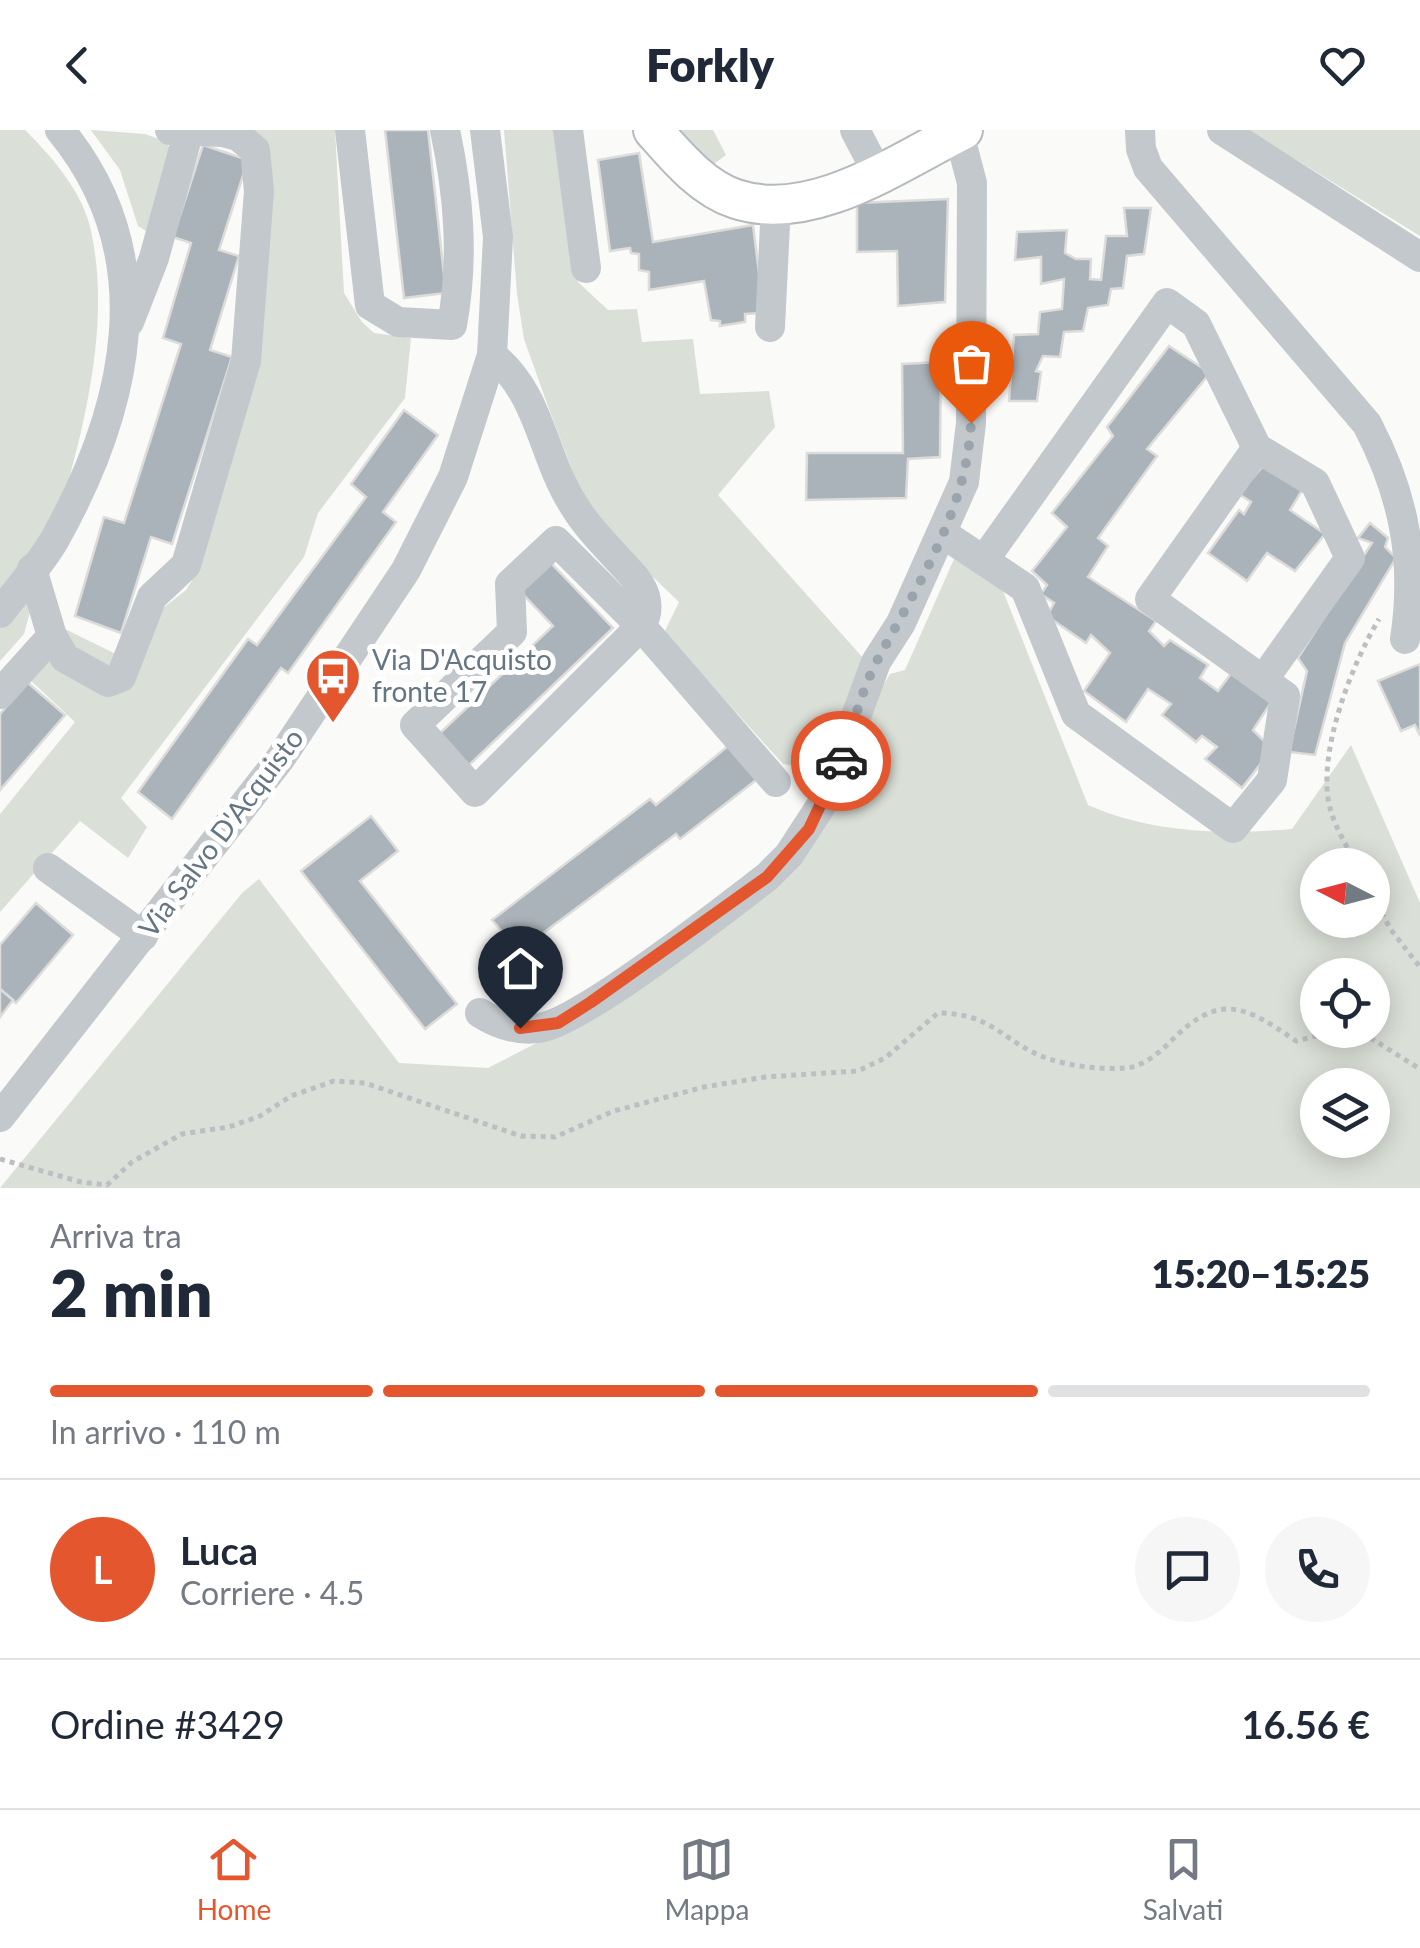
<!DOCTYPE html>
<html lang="it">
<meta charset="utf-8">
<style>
:root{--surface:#fff;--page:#f6f6f7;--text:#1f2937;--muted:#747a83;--line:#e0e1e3;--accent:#e4572e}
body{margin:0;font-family:Lato,sans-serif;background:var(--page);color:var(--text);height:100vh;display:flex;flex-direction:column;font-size:38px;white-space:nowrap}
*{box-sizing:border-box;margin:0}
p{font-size:32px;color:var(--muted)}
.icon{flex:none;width:55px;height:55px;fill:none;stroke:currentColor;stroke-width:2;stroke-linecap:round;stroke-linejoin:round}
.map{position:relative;height:1058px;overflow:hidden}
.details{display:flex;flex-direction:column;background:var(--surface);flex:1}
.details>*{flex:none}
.needle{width:65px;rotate:276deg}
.tools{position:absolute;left:1300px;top:718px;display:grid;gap:20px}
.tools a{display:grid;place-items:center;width:90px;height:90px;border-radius:50%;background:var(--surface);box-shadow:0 5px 25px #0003;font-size:50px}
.pin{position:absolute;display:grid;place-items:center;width:85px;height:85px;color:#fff;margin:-102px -42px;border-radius:50% 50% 50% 0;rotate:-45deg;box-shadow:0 0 10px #0007}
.pin .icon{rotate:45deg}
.courier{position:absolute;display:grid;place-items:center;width:100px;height:100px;margin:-50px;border:8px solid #e4572e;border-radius:50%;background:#fff;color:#222;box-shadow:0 2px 12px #0007}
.head em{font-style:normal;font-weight:800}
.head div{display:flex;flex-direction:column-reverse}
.head{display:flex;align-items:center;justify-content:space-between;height:170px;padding:0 50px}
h1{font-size:65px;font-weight:800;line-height:75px}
.bar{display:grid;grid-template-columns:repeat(4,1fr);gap:15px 10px;align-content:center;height:120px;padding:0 50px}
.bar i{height:12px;border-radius:8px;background:var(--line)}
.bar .on{background:var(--accent)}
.bar p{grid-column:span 4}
.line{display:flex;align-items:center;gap:25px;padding:0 50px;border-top:2px solid var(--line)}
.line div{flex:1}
.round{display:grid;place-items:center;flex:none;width:105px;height:105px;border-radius:52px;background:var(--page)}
header{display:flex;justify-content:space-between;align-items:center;height:130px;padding:0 50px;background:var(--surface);font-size:45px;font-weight:800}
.tabs{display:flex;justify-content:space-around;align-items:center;height:140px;border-top:2px solid var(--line);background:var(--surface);font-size:28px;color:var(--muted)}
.tabs a{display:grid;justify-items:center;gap:5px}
.tabs .on{color:var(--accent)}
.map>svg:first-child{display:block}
</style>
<header><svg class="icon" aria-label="back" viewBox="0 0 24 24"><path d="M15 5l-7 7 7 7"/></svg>Forkly<svg class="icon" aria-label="heart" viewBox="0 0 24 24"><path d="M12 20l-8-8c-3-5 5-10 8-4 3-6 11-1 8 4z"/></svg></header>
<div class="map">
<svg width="1420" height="1058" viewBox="0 0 1420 1058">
<rect width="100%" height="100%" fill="#fafaf8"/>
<!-- green -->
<g fill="#dadfd7" fill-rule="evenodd">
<path d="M0,0H25C52,27 83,62 91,101C119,229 57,381 24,504L0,531Z"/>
<polygon points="91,0 145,4 167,12 172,25 148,102 138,96 120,40"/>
<polygon points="240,0 335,0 344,163 362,192 374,203 411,208 405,268 318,383 304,427 121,668 147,697 128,728 80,691 0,782 0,684 75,592 27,547 65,499 128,530 153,486 186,460 198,441 261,229"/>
<polygon points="504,0 555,0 578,152 608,180 637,179 642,212 693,209 700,264 769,261 775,297 718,365 864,529 825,641 783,634 664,503 679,472 630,425 582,366 549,279 524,209 517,164"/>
<polygon points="668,0 713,0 726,25 707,39"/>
<polygon points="1248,0 1420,0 1420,106"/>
<path d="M954,429L1001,456L1088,675C1151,703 1223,705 1292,699L1351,615L1420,773V1058H0L243,762L259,749L399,933L488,938L552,905L751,770L890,544L905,540ZM1318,735H1372V790H1318ZM1318,845H1372V900H1318ZM1318,955H1372V1010H1318Z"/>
</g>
<!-- building -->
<g fill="#aab3b9" stroke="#dcdcda" stroke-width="2.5">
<polygon points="385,0 428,0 446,163 404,168"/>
<polygon points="203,15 248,30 219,120 239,126 210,220 232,227 172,414 151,407 121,503 75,486 104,387 124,393 181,214 163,208 191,113 173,107"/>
<polygon points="639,23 653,112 753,95 764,183 745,184 745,192 720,196 720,191 711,190 704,151 649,160 649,142 639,140 639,124 631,123 630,118 610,121 598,30"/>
<polygon points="948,69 945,172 898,176 897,121 857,122 857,73"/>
<polygon points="1124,78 1151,78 1144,124 1127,126 1123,158 1111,159 1108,175 1088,178 1083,201 1064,202 1060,227 1043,226 1036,241 1041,242 1037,271 1009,271 1014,205 1038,204 1040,182 1062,179 1064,149 1041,154 1041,127 1015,130 1017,102 1067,100 1065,123 1076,129 1091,129 1090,149 1101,150 1106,106 1127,106"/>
<polygon points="1169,216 1210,243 1147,319 1157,326 1098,408 1108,416 1088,447 1156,491 1149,501 1164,516 1170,510 1208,535 1200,548 1218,561 1236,537 1276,565 1253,600 1272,619 1242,658 1205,629 1217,617 1202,606 1196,612 1162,585 1171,574 1148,559 1126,592 1084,561 1110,523 1091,505 1086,513 1047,486 1054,473 1041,464 1047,455 1032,441 1067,397 1052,383 1113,306 1107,297"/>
<polygon points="941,232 940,327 908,329 906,368 806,370 807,323 903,323 902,234"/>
<polygon points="404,280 438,305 383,382 396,392 288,543 281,538 172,689 138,662 248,509 257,515 366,367 351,354"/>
<polygon points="1268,330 1306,354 1290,380 1325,404 1295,441 1267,423 1247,451 1208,423 1239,380 1244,384 1251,372 1239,364"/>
<polygon points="1370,393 1388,408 1385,417 1396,428 1345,513 1315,625 1289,622 1307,541 1298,528 1372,413 1358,408"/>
<polygon points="548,430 613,498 468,636 438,605 553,496 518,459"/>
<polygon points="1420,534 1420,606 1415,595 1401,601 1378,551"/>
<polygon points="27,552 65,585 0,660 0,584"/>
<polygon points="733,612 760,647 680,709 676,704 519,821 492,790 650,669 656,675"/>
<polygon points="371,686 398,721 360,751 457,874 425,899 301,741"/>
<polygon points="36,773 73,805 16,873 0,859 0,815"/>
<polygon points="0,859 13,870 0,887"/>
</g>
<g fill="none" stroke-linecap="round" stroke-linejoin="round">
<!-- major casing -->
<g stroke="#b5babe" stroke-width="42">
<path id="major" d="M653,0C676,26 702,58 736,69C812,94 899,32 963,0"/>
</g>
<!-- path -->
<g stroke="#bbbfc2" stroke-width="5" stroke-dasharray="5 5" stroke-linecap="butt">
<path d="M1357,735C1347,717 1335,697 1330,678C1316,624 1352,534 1379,489"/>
<polyline points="1372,765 1391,800 1420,837"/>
<path d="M0,1029L81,1052L107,1055L132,1032L182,1004L229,997L260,986L291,966L334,951L365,953L521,1006L555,1007L614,981L704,957L765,947L858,941L885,928L938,883C994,883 1003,913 1049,929C1071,936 1102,940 1125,938C1142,937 1158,924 1170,912C1220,861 1245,876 1296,911L1336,901L1364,904L1420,939"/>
</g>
<!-- minor -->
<g stroke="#c3c8cc" stroke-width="30">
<path d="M350,0L370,175L398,192L452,195C464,129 459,66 445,0"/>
<polyline points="568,0 586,138"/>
<polyline points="855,0 877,42"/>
<path d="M1140,0L1141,19L1148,38L1367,294C1404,365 1417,431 1405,509"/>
<polyline points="1222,0 1420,127"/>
<polyline points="129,192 154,128 188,4"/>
<polyline points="770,197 776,74"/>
<path d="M492,225C541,265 541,323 573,374C588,399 609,419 628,440C644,456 653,475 641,496L475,662L415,595L512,502L510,454L556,411L641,496L776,652"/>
<polyline points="942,403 1025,458 1076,584 1233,698 1272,650 1285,566 1150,469 1257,318"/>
<polyline points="984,430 1167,173 1196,194 1257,318 1315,353 1350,428 1263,550"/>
<polyline points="32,439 52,506 65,528 108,552 121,547 152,467 186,435 246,231 259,61 255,20 238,6 223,2 170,0"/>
<path d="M0,483C18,459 40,435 55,409C128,278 164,126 60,0"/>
<polyline points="0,564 52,506"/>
<polyline points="48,738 143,806"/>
<path d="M480,883C499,895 517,901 539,898C582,892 725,779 767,747L789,725L826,668L876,532L901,493L964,352L971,293L972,53L958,0"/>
<polyline points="0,987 280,629 406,440 453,347 492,225 498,107 485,0"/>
</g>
<!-- major -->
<use href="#major" stroke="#fff" stroke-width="38"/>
</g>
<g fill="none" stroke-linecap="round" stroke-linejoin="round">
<!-- done -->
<path stroke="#99a4ac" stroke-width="10" stroke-dasharray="0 18" d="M841,631C853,598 861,560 878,529C918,455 967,379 971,293"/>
<!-- route -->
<polyline stroke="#e4572e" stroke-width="12" points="520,898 558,893 591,872 767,747 809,699 841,631"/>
</g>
<!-- icons -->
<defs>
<g id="bus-pin" transform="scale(2.875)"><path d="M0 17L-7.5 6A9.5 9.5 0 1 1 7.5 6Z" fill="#e4572e" stroke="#fff"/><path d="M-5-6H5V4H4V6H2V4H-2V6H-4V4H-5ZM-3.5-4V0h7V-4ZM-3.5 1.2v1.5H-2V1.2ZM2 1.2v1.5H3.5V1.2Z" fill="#fff"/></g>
</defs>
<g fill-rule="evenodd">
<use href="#bus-pin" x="333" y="546"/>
</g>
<g text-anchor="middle" stroke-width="10" stroke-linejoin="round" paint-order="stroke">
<!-- poi labels -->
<g font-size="28" fill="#657683" stroke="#fff" text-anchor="start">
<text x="372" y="540">Via D'Acquisto<tspan x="372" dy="32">fronte 17</tspan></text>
</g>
<!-- street labels -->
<g font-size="28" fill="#657683" stroke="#fff">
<text transform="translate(221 703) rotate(-53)" y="10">Via Salvo D'Acquisto</text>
</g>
</g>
</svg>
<div class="tools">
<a><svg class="needle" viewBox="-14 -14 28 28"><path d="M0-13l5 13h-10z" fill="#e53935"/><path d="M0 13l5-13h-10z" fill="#747a83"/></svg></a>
<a><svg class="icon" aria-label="locate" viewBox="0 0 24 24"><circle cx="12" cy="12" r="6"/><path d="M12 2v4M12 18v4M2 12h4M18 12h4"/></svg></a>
<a><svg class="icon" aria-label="layers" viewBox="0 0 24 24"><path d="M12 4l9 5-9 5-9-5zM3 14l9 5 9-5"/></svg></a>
</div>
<div class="pin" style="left:971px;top:293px;background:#ea580c"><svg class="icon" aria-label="bag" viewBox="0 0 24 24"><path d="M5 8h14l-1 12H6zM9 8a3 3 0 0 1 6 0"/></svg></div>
<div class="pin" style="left:520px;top:898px;background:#1f2937"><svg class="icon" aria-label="home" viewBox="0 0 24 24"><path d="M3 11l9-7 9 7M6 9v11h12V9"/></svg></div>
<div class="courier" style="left:841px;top:631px"><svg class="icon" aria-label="car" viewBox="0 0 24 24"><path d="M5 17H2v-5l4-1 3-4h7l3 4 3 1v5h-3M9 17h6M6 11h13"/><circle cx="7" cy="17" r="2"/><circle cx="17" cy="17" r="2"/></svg></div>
</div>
<section class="details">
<div class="head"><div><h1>2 min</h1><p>Arriva tra</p></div><em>15:20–15:25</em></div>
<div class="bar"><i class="on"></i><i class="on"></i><i class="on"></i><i></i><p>In arrivo · 110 m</p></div>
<div class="line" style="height:180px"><b class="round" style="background:var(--accent);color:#fff">L</b><div><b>Luca</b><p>Corriere · 4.5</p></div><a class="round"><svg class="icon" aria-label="chat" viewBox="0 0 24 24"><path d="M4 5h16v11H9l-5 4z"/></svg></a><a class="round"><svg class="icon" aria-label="phone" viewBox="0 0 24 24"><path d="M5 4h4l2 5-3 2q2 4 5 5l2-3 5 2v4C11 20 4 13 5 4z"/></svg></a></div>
<div class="line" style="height:130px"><div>Ordine #3429</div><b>16.56 €</b></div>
</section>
<nav class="tabs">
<a class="on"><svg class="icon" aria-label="home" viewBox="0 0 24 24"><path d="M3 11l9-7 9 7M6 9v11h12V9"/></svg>Home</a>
<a><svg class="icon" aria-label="map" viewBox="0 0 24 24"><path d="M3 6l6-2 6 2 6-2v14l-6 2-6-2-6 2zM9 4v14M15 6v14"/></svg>Mappa</a>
<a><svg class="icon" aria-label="saved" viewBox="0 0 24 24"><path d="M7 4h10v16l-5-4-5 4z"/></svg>Salvati</a>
</nav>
